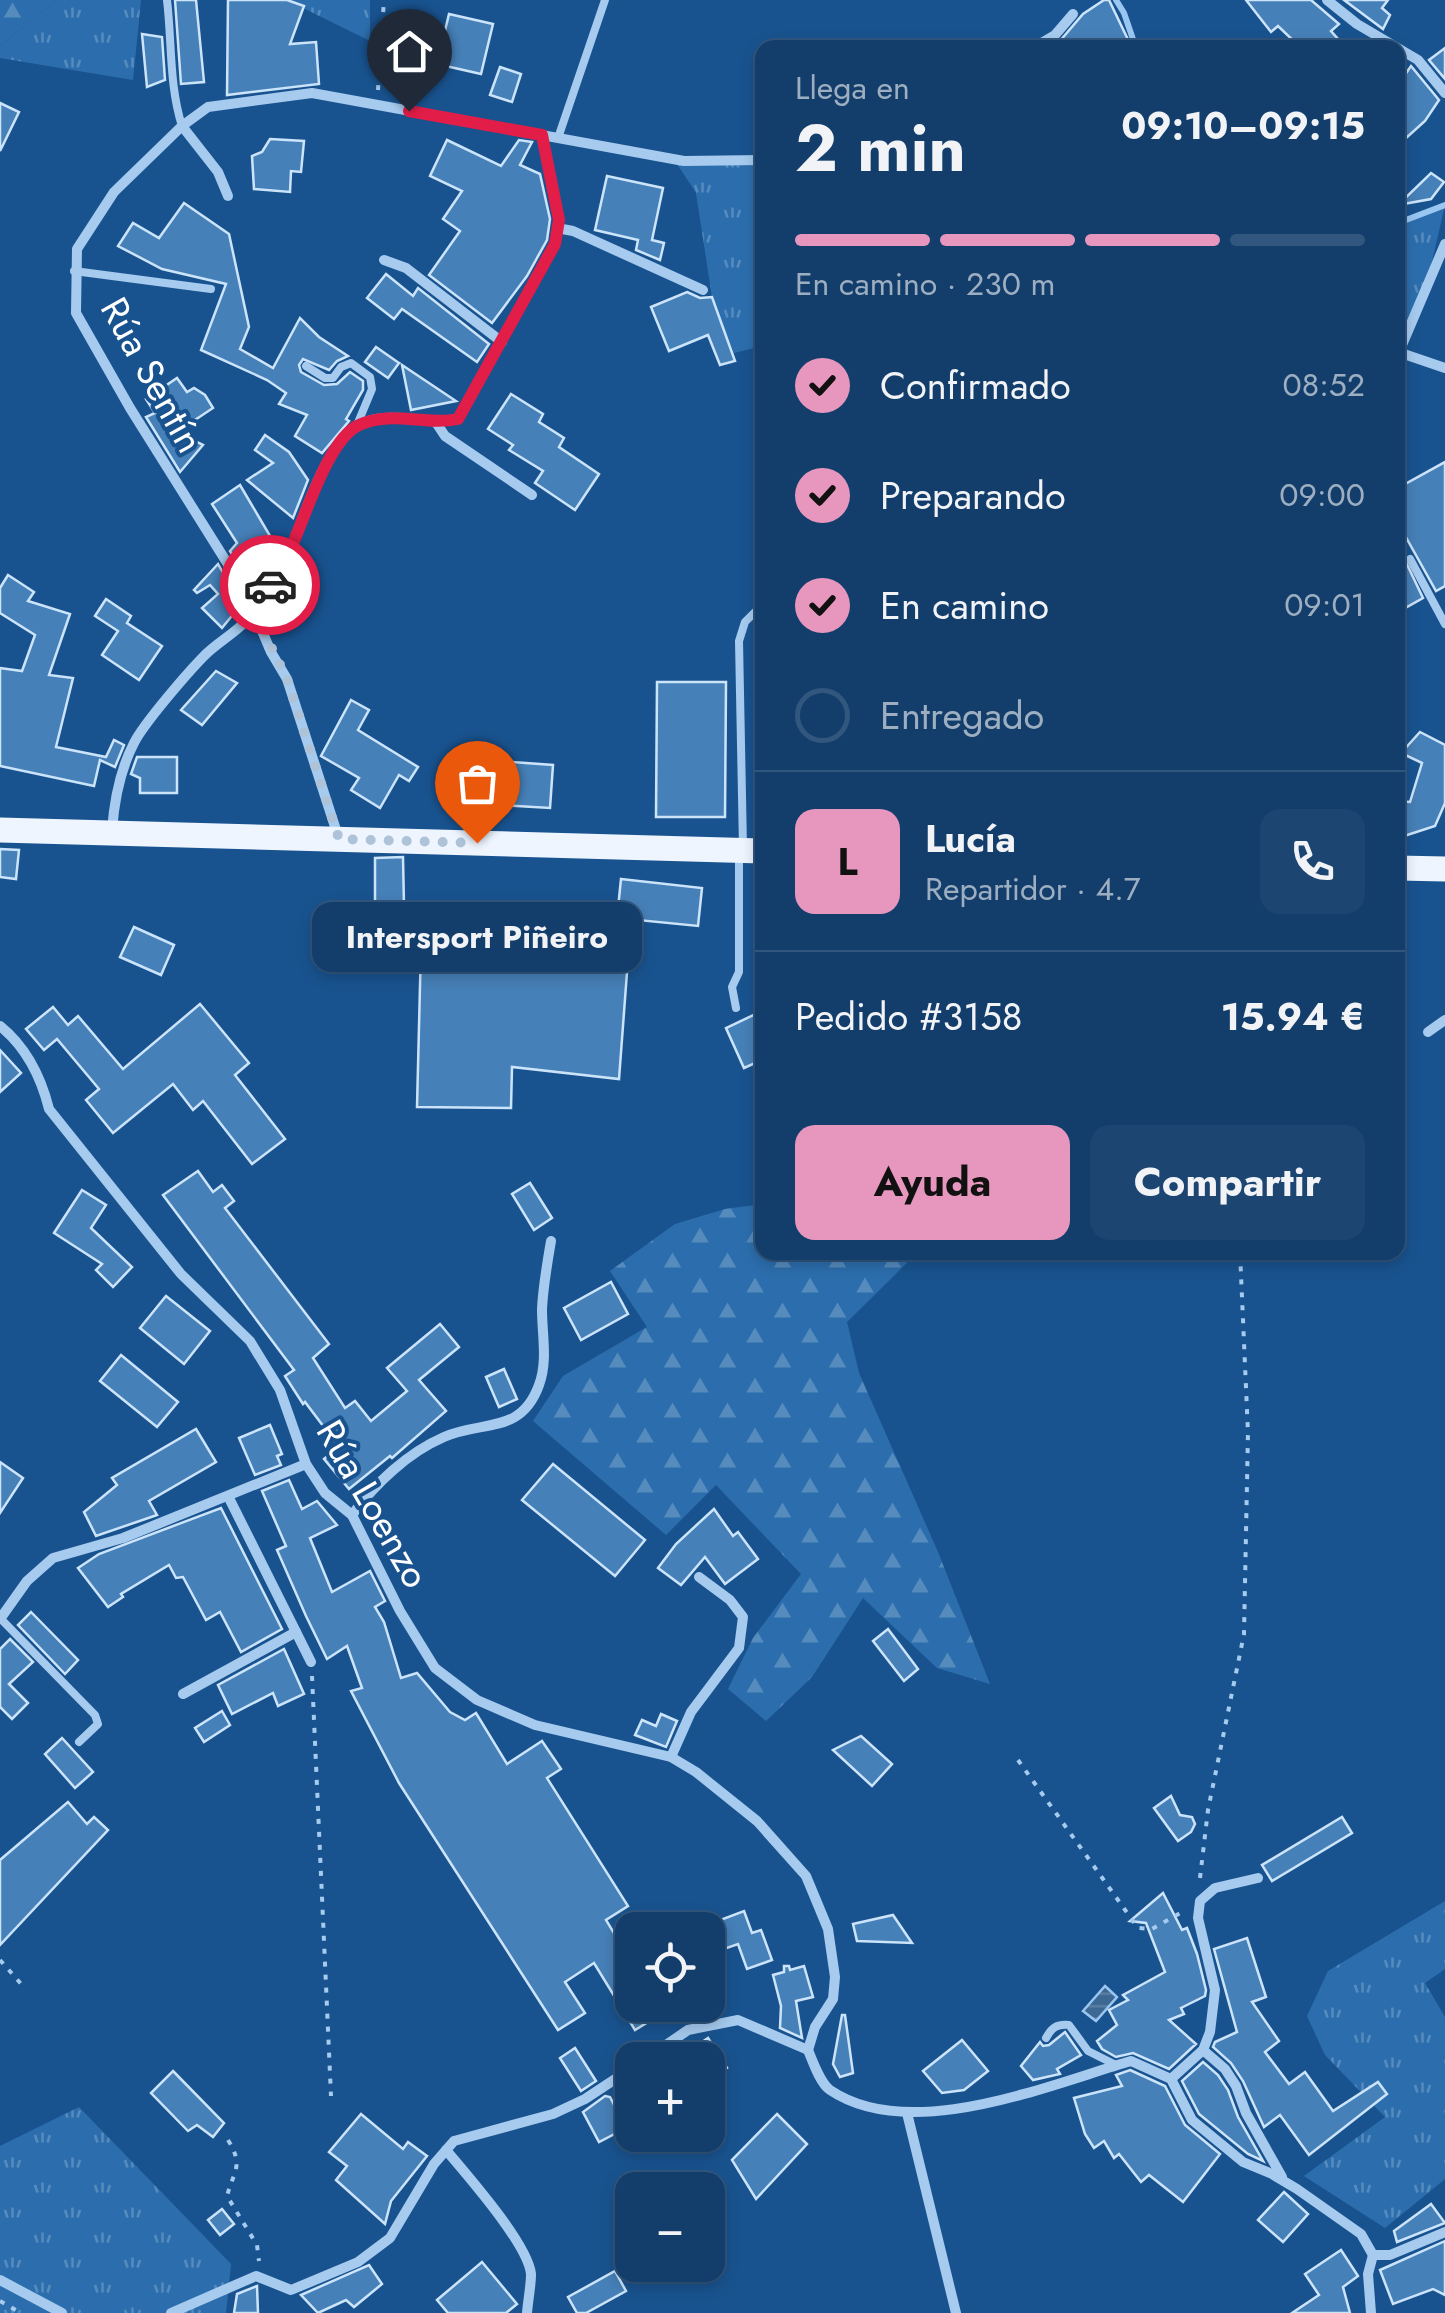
<!DOCTYPE html>
<html lang="es">
<meta charset="utf-8">
<style>
:root{--surface:#133e6b;--page:#1c4571;--text:#f1f3f6;--muted:#9daec1;--line:#32577e;--accent:#e797bd}
body{margin:0;font-family:Jost,sans-serif;background:var(--page);color:var(--text);height:100vh;display:flex;flex-direction:column;font-size:38px;white-space:nowrap}
*{box-sizing:border-box;margin:0}
p{font-size:32px;color:var(--muted)}
.icon{flex:none;width:55px;height:55px;fill:none;stroke:currentColor;stroke-width:2;stroke-linecap:round;stroke-linejoin:round}
.map{position:relative;flex:1;overflow:hidden}
.details{position:absolute;left:755px;top:40px;width:650px;height:1220px;display:flex;flex-direction:column;background:var(--surface);border-radius:20px;box-shadow:0 5px 15px #0003,0 0 0 2px var(--line)}
.details>*{flex:none}
.tools{position:absolute;left:615px;top:1912px;display:grid;gap:20px}
.tools a{display:grid;place-items:center;width:110px;height:110px;border-radius:20px;background:var(--surface);box-shadow:0 5px 15px #0003,0 0 0 2px var(--line);font-size:50px}
.pin{position:absolute;display:grid;place-items:center;width:85px;height:85px;color:#fff;margin:-102px -42px;border-radius:50% 50% 50% 0;rotate:-45deg;box-shadow:0 0 10px #0007}
.pin .icon{rotate:45deg}
.courier{position:absolute;display:grid;place-items:center;width:100px;height:100px;margin:-50px;border:8px solid #e11d48;border-radius:50%;background:#fff;color:#222;box-shadow:0 2px 12px #0007}
.bubble{position:absolute;height:70px;border-radius:20px;background:var(--surface);box-shadow:0 5px 15px #0003,0 0 0 2px var(--line);font-size:32px;font-weight:700;line-height:70px;text-align:center}
.overview em{font-style:normal;font-weight:700}
.overview div{display:flex;flex-direction:column-reverse}
.overview{display:flex;align-items:center;justify-content:space-between;height:170px;padding:0 40px}
h1{font-size:65px;font-weight:700;line-height:75px}
.bar{display:grid;grid-template-columns:repeat(4,1fr);gap:15px 10px;align-content:center;height:120px;padding:0 40px}
.bar i{height:12px;border-radius:8px;background:var(--line)}
.bar .selected{background:var(--accent)}
.bar p{grid-column:span 4}
.line{display:flex;align-items:center;gap:25px;padding:0 40px;border-top:2px solid var(--line)}
.line div{flex:1}
.round{display:grid;place-items:center;flex:none;width:105px;height:105px;border-radius:20px;background:var(--page)}
ol{padding:0 40px;list-style:none}
li{display:flex;align-items:center;gap:30px;height:110px}
li p{margin-inline-start:auto}
li .icon{padding:10px;border-radius:50%;background:var(--accent);color:#111;stroke-width:4}
li:last-child{color:var(--muted)}
li i{width:55px;height:55px;border:5px solid var(--line);border-radius:50%}
.action{display:flex;gap:20px;margin-top:auto;padding:20px 40px}
.action a{flex:1;height:115px;border-radius:20px;background:var(--accent);color:#111;font-size:40px;font-weight:700;line-height:115px;text-align:center}
.action a+a{background:var(--page);color:var(--text)}
.map>svg:first-child{display:block}
</style>
<div class="map">
<svg width="1445" height="2313" viewBox="0 0 1445 2313">
<defs>
<pattern id="grass-tufts" width="24" height="20" patternUnits="userSpaceOnUse" patternTransform="scale(2.5)"><rect width="24" height="20" fill="#2c6ead"/><path d="M3 7l-1-3M5 7V3M7 7l1-3M15 17l-1-3M17 17v-4M19 17l1-3" fill="none" stroke="#568bbd"/></pattern>
<pattern id="forest-firs" width="22" height="20" patternUnits="userSpaceOnUse" patternTransform="scale(2.5)"><rect width="22" height="20" fill="#2c6ead"/><path d="M5 1l3.5 6h-7zM16 11l3.5 6h-7z" fill="#568bbd"/></pattern>
<pattern id="water-rules" width="6" height="5" patternUnits="userSpaceOnUse" patternTransform="scale(2.5)"><rect width="6" height="5" fill="#3d6893"/><path d="M0 2.5h6" fill="none" stroke="#5a7fa3"/></pattern>
</defs>
<rect width="100%" height="100%" fill="#19538f"/>
<!-- grass -->
<g fill="url(#grass-tufts)">
<polygon points="56,0 141,0 133,80 0,58 0,46"/>
<polygon points="287,0 370,0 370,41"/>
<polygon points="674,159 762,159 762,346 734,353 712,297 696,193"/>
<polygon points="1445,205 1426,287 1398,352 1398,223"/>
<polygon points="1445,1901 1445,1969 1425,1983 1445,2017 1445,2179 1385,2228 1304,2176 1385,2117 1325,2055 1307,2016 1328,1971"/>
<polygon points="79,2107 231,2264 226,2313 0,2313 0,2146"/>
</g>
<!-- forest -->
<g fill="url(#forest-firs)">
<polygon points="0,0 56,0 0,46"/>
<polygon points="762,1204 762,1252 917,1253 847,1322 859,1373 938,1552 990,1684 937,1668 863,1598 812,1677 766,1721 728,1689 753,1638 801,1574 716,1485 666,1535 533,1421 563,1376 647,1327 610,1271 675,1224 725,1209"/>
</g>
<!-- water -->
<polygon fill="url(#water-rules)" stroke="#99c7f1" stroke-width="2.5" points="1105,1986 1117,1997 1096,2021 1083,2011"/>
<g fill="none" stroke-linecap="round" stroke-linejoin="round">
<!-- stream -->
<g stroke="#99c7f1" stroke-width="6">
<polyline points="1116,0 1124,13 1136,48"/>
<polyline points="1398,223 1445,205"/>
</g>
</g>
<!-- building -->
<g fill="#4680b8" stroke="#cce4fa" stroke-width="2.5">
<polygon points="175,0 196,0 204,82 181,84"/>
<polygon points="228,0 287,0 304,6 290,44 316,42 319,84 227,95"/>
<polygon points="1104,0 1109,0 1132,48 1054,48 1083,14"/>
<polygon points="1246,0 1311,0 1339,24 1331,31 1346,48 1301,48 1278,26 1271,32"/>
<polygon points="1344,0 1388,0 1382,8 1390,15 1383,29"/>
<polygon points="449,14 493,24 481,74 437,64"/>
<polygon points="142,34 162,37 165,80 147,87"/>
<polygon points="1445,48 1445,79 1429,60"/>
<polygon points="1411,66 1439,100 1425,121 1405,139 1398,126 1398,85"/>
<polygon points="500,67 521,74 512,102 490,95"/>
<polygon points="0,103 19,112 0,151"/>
<polygon points="270,139 304,141 301,172 291,171 290,192 254,189 252,156 262,152"/>
<polygon points="447,140 501,166 519,140 532,142 520,165 540,174 550,219 547,240 527,276 492,323 429,275 460,231 443,219 462,191 430,176"/>
<polygon points="1431,173 1444,182 1431,199 1398,205"/>
<polygon points="607,176 663,188 652,240 664,243 660,260 636,250 638,240 595,230"/>
<polygon points="184,203 229,234 249,327 240,349 273,368 300,318 319,337 348,356 337,361 329,370 303,359 299,365 301,372 324,385 337,384 350,372 363,381 363,390 346,419 349,421 322,453 295,436 307,415 279,404 286,393 267,380 201,350 226,284 162,269 118,246 133,223 159,238"/>
<polygon points="386,274 413,296 418,288 489,344 477,362 402,309 394,319 367,298"/>
<polygon points="687,292 700,298 712,297 735,361 720,365 708,335 669,351 651,307"/>
<polygon points="376,347 399,363 388,378 365,362"/>
<polygon points="402,365 456,401 411,410"/>
<polygon points="177,378 187,392 194,388 205,395 213,408 177,432 203,445 180,472 146,417 155,413 146,399"/>
<polygon points="511,394 543,414 539,422 564,438 559,447 599,474 575,510 535,483 543,471 509,450 513,445 488,429"/>
<polygon points="265,435 289,452 308,480 293,518 247,480 273,463 255,450"/>
<polygon points="1445,462 1445,586 1436,591 1398,523 1398,488"/>
<polygon points="240,485 276,546 240,567 230,551 237,543 212,504"/>
<polygon points="1403,556 1423,598 1398,612 1398,559"/>
<polygon points="218,564 244,610 239,616 235,612 222,628 202,608 218,594 210,585 197,593 194,590"/>
<polygon points="8,575 34,592 28,601 70,614 49,675 73,678 56,747 106,757 114,740 124,745 115,767 100,760 94,786 0,766 0,668 22,671 35,635 0,613 0,588"/>
<polygon points="106,599 131,616 127,623 162,646 139,680 102,655 118,631 95,616"/>
<polygon points="216,671 237,683 202,725 181,710"/>
<polygon points="657,682 726,682 725,817 656,817"/>
<polygon points="351,700 369,710 358,730 418,767 409,781 399,775 380,808 351,790 359,778 321,756"/>
<polygon points="1420,732 1445,745 1445,803 1435,826 1398,838 1399,801 1410,802 1422,763 1401,753"/>
<polygon points="137,757 177,757 177,793 140,793 140,778 131,774"/>
<polygon points="512,762 553,765 550,808 485,804 484,815 455,814 457,771 512,774"/>
<polygon points="0,849 19,850 16,879 0,877"/>
<polygon points="403,857 404,906 428,906 412,928 378,922 368,906 375,906 375,858"/>
<polygon points="621,879 702,888 698,926 617,918"/>
<polygon points="134,927 174,945 161,975 120,957"/>
<polygon points="421,946 515,948 628,959 619,1079 512,1067 511,1108 417,1107"/>
<polygon points="200,1004 249,1063 235,1075 285,1139 252,1164 203,1101 193,1110 173,1084 113,1133 86,1100 99,1089 57,1039 44,1050 26,1029 53,1007 68,1025 78,1016 123,1069"/>
<polygon points="762,1011 762,1060 744,1068 726,1028"/>
<polygon points="0,1050 21,1073 0,1092"/>
<polygon points="198,1171 213,1192 222,1185 234,1201 225,1208 329,1344 313,1358 345,1408 355,1401 371,1421 407,1391 387,1368 440,1324 459,1347 419,1380 446,1411 392,1458 390,1456 349,1489 324,1459 339,1447 305,1402 303,1404 285,1376 294,1370 163,1195"/>
<polygon points="530,1183 552,1218 534,1230 512,1194"/>
<polygon points="82,1190 106,1205 91,1228 132,1267 113,1287 96,1270 102,1264 54,1233"/>
<polygon points="611,1282 628,1314 581,1340 564,1308"/>
<polygon points="166,1296 210,1331 184,1364 140,1328"/>
<polygon points="121,1355 178,1402 157,1427 100,1381"/>
<polygon points="504,1369 517,1399 499,1407 486,1377"/>
<polygon points="270,1425 282,1454 277,1456 281,1465 255,1475 239,1438"/>
<polygon points="196,1429 216,1462 149,1501 157,1515 96,1536 84,1512 117,1485 112,1478"/>
<polygon points="0,1462 23,1478 0,1513"/>
<polygon points="553,1464 645,1540 615,1576 522,1500"/>
<polygon points="289,1480 302,1509 317,1501 337,1525 310,1538 332,1592 370,1571 385,1601 375,1607 384,1622 401,1678 417,1673 450,1712 465,1720 476,1713 507,1764 542,1741 561,1769 547,1778 628,1906 606,1920 632,1963 632,2005 676,2005 635,2030 594,1963 565,1982 585,2013 558,2030 399,1783 351,1691 362,1688 347,1646 327,1659 306,1616 277,1550 286,1546 262,1491"/>
<polygon points="221,1508 282,1629 241,1652 220,1612 206,1620 183,1577 176,1578 169,1565 121,1594 123,1597 108,1607 78,1568 99,1554"/>
<polygon points="714,1509 733,1536 738,1532 758,1559 725,1584 705,1557 681,1585 658,1568 676,1544"/>
<polygon points="31,1612 78,1660 65,1674 18,1625"/>
<polygon points="888,1629 918,1669 904,1681 873,1641"/>
<polygon points="10,1639 33,1662 9,1684 28,1703 12,1719 0,1707 0,1649"/>
<polygon points="284,1649 304,1694 278,1706 273,1693 232,1714 218,1685"/>
<polygon points="222,1711 230,1725 204,1742 195,1728"/>
<polygon points="661,1714 677,1721 666,1747 635,1735 642,1720 656,1726"/>
<polygon points="861,1736 892,1764 872,1786 833,1750"/>
<polygon points="62,1738 93,1772 75,1788 45,1754"/>
<polygon points="1171,1796 1180,1815 1192,1817 1195,1824 1191,1832 1178,1841 1154,1808"/>
<polygon points="68,1802 87,1824 94,1817 108,1830 0,1945 0,1860"/>
<polygon points="1342,1817 1352,1833 1272,1881 1262,1865"/>
<polygon points="1163,1893 1182,1930 1187,1928 1197,1954 1206,1990 1205,1996 1181,2008 1184,2014 1169,2020 1196,2044 1169,2069 1133,2053 1116,2057 1102,2049 1097,2041 1117,2025 1109,2010 1128,2000 1123,1995 1165,1972 1146,1923 1130,1921"/>
<polygon points="744,1911 752,1933 761,1930 772,1960 747,1969 738,1944 724,1949 715,1922"/>
<polygon points="893,1915 912,1943 857,1941 853,1924"/>
<polygon points="1247,1938 1266,1997 1252,2002 1279,2041 1265,2052 1289,2084 1305,2072 1333,2111 1378,2082 1387,2094 1309,2155 1280,2115 1264,2127 1243,2081 1231,2063 1213,2047 1215,2042 1237,2032 1214,1949"/>
<polygon points="784,1966 789,1966 790,1970 804,1966 813,1997 796,2001 802,2038 780,2028 781,2006 773,1975 784,1972"/>
<polygon points="842,2015 845,2015 853,2073 840,2077 833,2064"/>
<polygon points="1065,2032 1081,2055 1057,2069 1060,2074 1033,2080 1021,2066 1040,2042 1043,2046 1049,2045"/>
<polygon points="708,2038 727,2068 708,2081 708,2060 675,2060"/>
<polygon points="962,2040 988,2071 964,2090 942,2093 923,2071"/>
<polygon points="575,2048 596,2081 581,2091 560,2058"/>
<polygon points="1203,2062 1218,2075 1228,2090 1238,2117 1263,2161 1248,2154 1199,2114 1182,2081"/>
<polygon points="1130,2070 1165,2086 1185,2125 1220,2154 1183,2202 1149,2175 1141,2182 1119,2154 1114,2158 1104,2141 1094,2148 1085,2134 1074,2098 1122,2086 1116,2075"/>
<polygon points="173,2071 224,2123 213,2137 197,2125 188,2131 151,2093"/>
<polygon points="605,2096 610,2097 626,2128 599,2142 583,2112"/>
<polygon points="361,2114 403,2149 408,2142 427,2156 391,2201 385,2224 336,2180 347,2166 329,2152"/>
<polygon points="777,2114 807,2144 756,2199 732,2160"/>
<polygon points="1284,2192 1308,2214 1283,2242 1258,2220"/>
<polygon points="1431,2204 1445,2223 1397,2242 1394,2231"/>
<polygon points="222,2209 234,2224 220,2235 208,2220"/>
<polygon points="1445,2241 1445,2295 1433,2289 1393,2304 1380,2270"/>
<polygon points="1341,2250 1358,2276 1343,2287 1350,2313 1292,2313 1319,2295 1305,2274"/>
<polygon points="482,2262 517,2304 506,2313 448,2313 437,2300"/>
<polygon points="369,2265 382,2284 354,2307 346,2300 318,2313 301,2295"/>
<polygon points="615,2271 626,2291 586,2313 577,2313 568,2297"/>
<polygon points="257,2286 258,2313 234,2313 237,2294"/>
</g>
<g fill="none" stroke-linecap="round" stroke-linejoin="round">
<!-- path -->
<g stroke="#a6cbef" stroke-width="4" stroke-dasharray="5 8" stroke-linecap="butt">
<polyline points="378,90 384,0"/>
<polyline points="312,1676 331,2096"/>
<polyline points="1018,1760 1138,1928 1152,1929 1182,1912"/>
<polyline points="1200,1878 1208,1810 1244,1634 1248,1433 1240,1252"/>
<polyline points="0,1960 22,1985"/>
<path d="M228,2140C244,2166 234,2170 227,2196L257,2245L259,2261"/>
<polyline points="0,2301 21,2313"/>
</g>
<!-- service -->
<g stroke="#a6cbef" stroke-width="8">
<path d="M167,0C172,42 169,85 182,126"/>
<polyline points="558,138 605,0"/>
<polyline points="74,271 211,289"/>
<polyline points="306,366 325,378 333,378 341,367 351,363 370,377 372,389 357,425"/>
<polyline points="1410,559 1445,624"/>
<polyline points="743,847 739,641 745,622 762,605"/>
<polyline points="736,1008 732,987 739,972 739,854"/>
<polyline points="0,1618 95,1715 98,1724 79,1742"/>
<path d="M1046,2038C1052,2027 1057,2024 1069,2025L1088,2051L1116,2065"/>
</g>
<!-- minor -->
<g stroke="#a6cbef" stroke-width="10">
<polyline points="1327,0 1357,24 1418,60 1445,93"/>
<polyline points="1033,48 1055,35 1073,14"/>
<polyline points="182,126 218,172 228,196"/>
<polyline points="557,228 573,231 703,290"/>
<polyline points="384,260 406,268 502,342"/>
<polyline points="1398,352 1445,368"/>
<polyline points="1399,352 1445,244"/>
<polyline points="437,424 445,436 532,495"/>
<path d="M112,831C114,802 120,770 134,743C144,723 189,671 206,654C223,638 243,629 256,608C266,591 279,574 287,556C305,518 320,455 354,428C383,407 426,426 458,419L555,243L559,219L542,135"/>
<polyline points="338,836 287,679 271,652 246,593 130,408 76,313 77,249 114,192 182,126 208,107 312,93 684,161 762,160"/>
<path d="M0,1026C26,1047 41,1077 49,1109L181,1274L250,1341L280,1390L306,1464L325,1493L352,1515L400,1611L435,1668L477,1700L535,1725L671,1757L696,1772L757,1821L806,1876L828,1929L835,1977L833,1999L815,2027L808,2050"/>
<polyline points="1428,1032 1445,1020"/>
<polyline points="228,1496 311,1662"/>
<path d="M352,1515C375,1484 407,1453 444,1437C482,1420 521,1435 539,1385C548,1361 542,1335 542,1309C543,1287 547,1264 551,1241"/>
<polyline points="0,1619 27,1581 53,1558 123,1538 306,1464"/>
<polyline points="183,1694 296,1632"/>
<polyline points="671,1757 691,1712 739,1648 743,1617 730,1600 699,1577"/>
<path d="M808,2050C813,2062 820,2083 830,2090C910,2144 1048,2085 1131,2061L1171,2079L1192,2120L1243,2162L1272,2174L1297,2189L1361,2234L1373,2255H1390L1445,2232"/>
<polyline points="1203,2050 1225,2069 1236,2086 1246,2113 1282,2177"/>
<polyline points="644,2060 688,2030 738,2020 808,2050"/>
<polyline points="1171,2079 1203,2050 1210,2032 1215,1990 1198,1918 1200,1901 1215,1888 1258,1878"/>
<polyline points="907,2113 956,2313"/>
<path d="M446,2150C467,2175 528,2244 531,2274C531,2286 528,2300 527,2313"/>
<polyline points="0,2280 62,2313"/>
<polyline points="171,2313 256,2276 291,2290 358,2262 390,2238 434,2164 454,2141 553,2114 585,2099 632,2068"/>
<polyline points="1371,2313 1368,2274 1373,2255"/>
</g>
<!-- primary -->
<g stroke="#eef5ff" stroke-width="25">
<polyline points="0,830 762,851"/>
<polyline points="1398,868 1445,869"/>
</g>
</g>
<g fill="none" stroke-linecap="round" stroke-linejoin="round">
<!-- done -->
<polyline stroke="#aec3d8" stroke-width="10" stroke-dasharray="0 18" points="270,585 254,612 287,679 339,839 477,843"/>
<!-- route -->
<path stroke="#e11d48" stroke-width="12" d="M270,585C275,576 282,568 286,559C303,526 326,440 359,425C392,410 425,426 458,419L555,244L559,220L542,135L409,111"/>
</g>
<g text-anchor="middle" stroke-width="8" stroke-linejoin="round" paint-order="stroke">
<!-- street labels -->
<g font-size="38" fill="#fff" stroke="#19538f">
<text transform="translate(152 375) rotate(61)" y="13">Rúa Sentín</text>
<text transform="translate(373 1504) rotate(60)" y="13">Rúa Loenzo</text>
</g>
</g>
</svg>
<div class="tools">
<a><svg class="icon" aria-label="locate" viewBox="0 0 24 24"><circle cx="12" cy="12" r="6"/><path d="M12 2v4M12 18v4M2 12h4M18 12h4"/></svg></a>
<a>+</a>
<a>−</a>
</div>
<div class="pin" style="left:477px;top:843px;background:#ea580c"><svg class="icon" aria-label="bag" viewBox="0 0 24 24"><path d="M5 8h14l-1 12H6zM9 8a3 3 0 0 1 6 0"/></svg></div>
<div class="pin" style="left:409px;top:111px;background:#1f2937"><svg class="icon" aria-label="home" viewBox="0 0 24 24"><path d="M3 11l9-7 9 7M6 9v11h12V9"/></svg></div>
<div class="courier" style="left:270px;top:585px"><svg class="icon" aria-label="car" viewBox="0 0 24 24"><path d="M5 17H2v-5l4-1 3-4h7l3 4 3 1v5h-3M9 17h6M6 11h13"/><circle cx="7" cy="17" r="2"/><circle cx="17" cy="17" r="2"/></svg></div>
<div class="bubble" style="left:312px;top:902px;width:330px">Intersport Piñeiro</div>
<section class="details">
<div class="overview"><div><h1>2 min</h1><p>Llega en</p></div><em>09:10–09:15</em></div>
<div class="bar"><i class="selected"></i><i class="selected"></i><i class="selected"></i><i></i><p>En camino · 230 m</p></div>
<ol>
<li><svg class="icon" aria-label="check" viewBox="0 0 24 24"><path d="M5 12l5 5 9-10"/></svg>Confirmado<p>08:52</p></li>
<li><svg class="icon" aria-label="check" viewBox="0 0 24 24"><path d="M5 12l5 5 9-10"/></svg>Preparando<p>09:00</p></li>
<li><svg class="icon" aria-label="check" viewBox="0 0 24 24"><path d="M5 12l5 5 9-10"/></svg>En camino<p>09:01</p></li>
<li><i></i>Entregado</li>
</ol>
<div class="line" style="height:180px"><b class="round" style="background:var(--accent);color:#111">L</b><div><b>Lucía</b><p>Repartidor · 4.7</p></div><a class="round"><svg class="icon" aria-label="phone" viewBox="0 0 24 24"><path d="M5 4h4l2 5-3 2q2 4 5 5l2-3 5 2v4C11 20 4 13 5 4z"/></svg></a></div>
<div class="line" style="height:130px"><div>Pedido #3158</div><b>15.94 €</b></div>
<div class="action"><a>Ayuda</a><a>Compartir</a></div>
</section>
</div>
